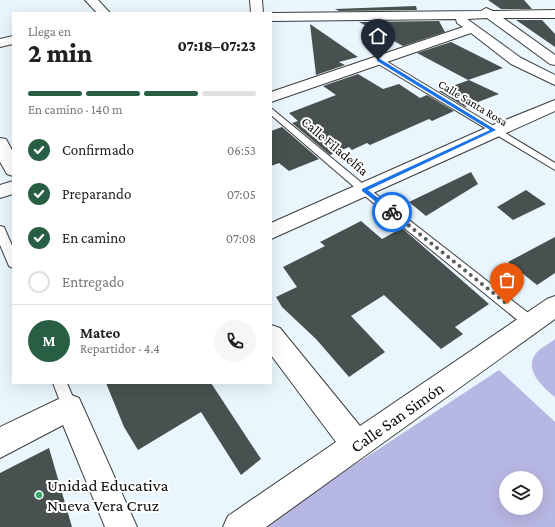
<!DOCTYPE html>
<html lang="es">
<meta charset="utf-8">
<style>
:root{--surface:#fff;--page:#f6f6f6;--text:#202124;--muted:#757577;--line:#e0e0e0;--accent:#285f44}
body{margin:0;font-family:"Crimson Pro",serif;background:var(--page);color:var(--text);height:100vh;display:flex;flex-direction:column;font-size:15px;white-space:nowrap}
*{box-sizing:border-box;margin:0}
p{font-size:13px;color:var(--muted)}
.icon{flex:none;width:22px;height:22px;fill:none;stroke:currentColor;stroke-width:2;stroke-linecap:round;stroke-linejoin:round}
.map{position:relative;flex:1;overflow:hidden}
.side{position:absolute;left:12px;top:12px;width:260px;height:372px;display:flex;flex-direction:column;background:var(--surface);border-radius:0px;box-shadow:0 4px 16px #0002}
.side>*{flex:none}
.tools{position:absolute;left:499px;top:471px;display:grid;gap:8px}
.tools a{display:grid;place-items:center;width:44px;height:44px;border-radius:50%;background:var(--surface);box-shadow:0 4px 16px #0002;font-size:20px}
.pin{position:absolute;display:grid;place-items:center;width:34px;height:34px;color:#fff;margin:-41px -17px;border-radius:50% 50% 50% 0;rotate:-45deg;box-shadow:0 0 4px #0007}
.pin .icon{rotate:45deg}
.courier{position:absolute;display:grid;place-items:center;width:40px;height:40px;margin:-20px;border:3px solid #1a73e8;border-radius:50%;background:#fff;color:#222;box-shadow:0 1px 5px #0007}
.headline em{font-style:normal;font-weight:800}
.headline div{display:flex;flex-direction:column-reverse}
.headline{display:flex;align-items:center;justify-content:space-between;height:68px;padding:0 16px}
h1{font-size:26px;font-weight:800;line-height:30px}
.bar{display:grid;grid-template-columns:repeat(4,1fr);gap:6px 4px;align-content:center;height:48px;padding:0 16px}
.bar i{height:5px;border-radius:3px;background:var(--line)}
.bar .current{background:var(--accent)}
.bar p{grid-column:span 4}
.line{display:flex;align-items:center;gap:10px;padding:0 16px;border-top:1px solid var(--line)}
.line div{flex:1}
.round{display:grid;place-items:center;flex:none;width:42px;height:42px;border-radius:21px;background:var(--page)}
ol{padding:0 16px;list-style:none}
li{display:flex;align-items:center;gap:12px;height:44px}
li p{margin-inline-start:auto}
li .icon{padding:4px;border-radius:50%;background:var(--accent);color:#fff;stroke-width:4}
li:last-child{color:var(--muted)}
li i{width:22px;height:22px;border:2px solid var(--line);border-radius:50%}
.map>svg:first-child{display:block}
</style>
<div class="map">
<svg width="555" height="527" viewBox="0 0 555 527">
<rect width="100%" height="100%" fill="#e9f6fd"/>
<!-- green -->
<g fill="#b7b7e3" fill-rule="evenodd">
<path d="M555,339V397C544,388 524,371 535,355C538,349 549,344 555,339Z"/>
<path d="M499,370L555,422V527H260ZM506,478H536V508H506Z"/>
</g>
<!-- building -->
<g fill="#485150">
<polygon points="488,0 524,0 532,9 501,9"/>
<polygon points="416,6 417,10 339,11 335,9"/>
<polygon points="516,20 542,20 555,34 555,47"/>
<polygon points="439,21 445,32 403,46 359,22"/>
<polygon points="310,24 358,57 339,62 345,65 316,75"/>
<polygon points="451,42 503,68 468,80 417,53"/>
<polygon points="358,74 383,89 399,84 420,98 427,95 454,111 432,121 429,119 370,145 367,143 352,150 349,147 330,155 292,123 298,121 289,113 336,95 323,86"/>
<polygon points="469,80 499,94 465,107 439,91"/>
<polygon points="282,127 319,159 289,171 279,163 271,166 271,131"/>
<polygon points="471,172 478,184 426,216 409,202"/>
<polygon points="526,190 546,204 513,220 497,207"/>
<polygon points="361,221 382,239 402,228 489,304 455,327 463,334 441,349 384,295 351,316 385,352 349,377 316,339 282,307 276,297 297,287 283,267 325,246 320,242"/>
<polygon points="555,237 555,273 537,285 508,262"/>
<polygon points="106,383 211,383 261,459 241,475 201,412 138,450 124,427"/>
<polygon points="49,448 72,527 0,527 0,473"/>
</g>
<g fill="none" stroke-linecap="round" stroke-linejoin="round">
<!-- service casing -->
<g stroke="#3d3d3d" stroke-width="2">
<g id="service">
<polygon points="375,58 381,58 555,163 555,170 375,62"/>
<polygon points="271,108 368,188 536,319 538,323 536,327 531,329 526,327 360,192 271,115"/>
<polygon points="0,226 4,227 13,248 13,268 9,266 0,245"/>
<polygon points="53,383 67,383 77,407 74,412 69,414 64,412"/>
</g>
</g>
<!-- minor casing -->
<g stroke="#3d3d3d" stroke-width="2">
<g id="minor">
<polygon points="85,0 98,0 110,13 97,13"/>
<polygon points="250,0 262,0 263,13 251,13"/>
<polygon points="486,8 493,11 555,10 555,18 503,18 555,55 555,65 550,64 487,18 467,19 521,58 555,75 555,85 511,64 471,33 271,102 271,92 463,27 457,23 456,19 271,21 271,13 481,11"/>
<polygon points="13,36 13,44 0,47 0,39"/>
<polygon points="555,100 555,111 271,239 271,223 488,127"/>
<polygon points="0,138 6,139 13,152 13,176 7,174 0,162"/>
<polygon points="13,181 13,194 0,198 0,185"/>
<polygon points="555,296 555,319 266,527 223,527 228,516 336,442 271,355 271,325 280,328 360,426 547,299"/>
<polygon points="69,394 79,398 137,527 105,527 63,425 0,458 0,427"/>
</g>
</g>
<!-- service -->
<use href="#service" fill="#fff" fill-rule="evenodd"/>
<!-- minor -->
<use href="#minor" fill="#fff" fill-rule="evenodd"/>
</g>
<!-- route -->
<polygon fill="#1a73e8" points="377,59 380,59 496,130 368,190 394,211 394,214 392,214 362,191 362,189 490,130 377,61"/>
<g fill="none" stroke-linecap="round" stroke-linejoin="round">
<!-- done -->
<polyline stroke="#585d5f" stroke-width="4" stroke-dasharray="0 7.2" points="392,212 507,304"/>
</g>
<!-- markers -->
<circle fill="#31ab6a" stroke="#fff" stroke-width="1.5" cx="39" cy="495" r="4"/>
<g text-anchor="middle" stroke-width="4" stroke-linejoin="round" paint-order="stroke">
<!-- far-street labels -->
<g font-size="12" fill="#0a0a0a" stroke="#fff">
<text transform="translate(473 103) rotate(31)" y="4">Calle Santa Rosa</text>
</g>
<!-- street labels -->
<g font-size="14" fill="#0a0a0a" stroke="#fff">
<text transform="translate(335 146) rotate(40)" y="5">Calle Filadelfia</text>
</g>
<!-- near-street labels -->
<g font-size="17" fill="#0a0a0a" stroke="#fff">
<text transform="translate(397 417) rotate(-35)" y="6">Calle San Simón</text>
</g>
<!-- near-poi labels -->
<g font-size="17" fill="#0a0a0a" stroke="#fff" text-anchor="start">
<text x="47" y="491">Unidad Educativa<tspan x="47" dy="20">Nueva Vera Cruz</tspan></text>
</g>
</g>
</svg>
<div class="tools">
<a><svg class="icon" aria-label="layers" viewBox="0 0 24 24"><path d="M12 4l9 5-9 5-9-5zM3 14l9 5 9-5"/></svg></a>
</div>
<div class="pin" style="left:507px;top:304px;background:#ea580c"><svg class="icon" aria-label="bag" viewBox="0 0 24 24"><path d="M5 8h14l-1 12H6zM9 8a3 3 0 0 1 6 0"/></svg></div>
<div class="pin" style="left:378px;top:60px;background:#1f2937"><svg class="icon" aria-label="home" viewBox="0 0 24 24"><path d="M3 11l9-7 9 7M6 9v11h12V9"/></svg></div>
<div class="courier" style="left:392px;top:212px"><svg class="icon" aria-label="bike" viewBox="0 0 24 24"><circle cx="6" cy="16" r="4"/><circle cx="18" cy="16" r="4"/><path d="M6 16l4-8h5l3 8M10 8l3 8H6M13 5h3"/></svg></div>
<section class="side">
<div class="headline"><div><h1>2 min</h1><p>Llega en</p></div><em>07:18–07:23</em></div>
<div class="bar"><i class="current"></i><i class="current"></i><i class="current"></i><i></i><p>En camino · 140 m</p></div>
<ol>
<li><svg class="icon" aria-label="check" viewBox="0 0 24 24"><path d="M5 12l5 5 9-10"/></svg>Confirmado<p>06:53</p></li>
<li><svg class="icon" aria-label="check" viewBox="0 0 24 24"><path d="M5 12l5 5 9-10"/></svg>Preparando<p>07:05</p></li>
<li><svg class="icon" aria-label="check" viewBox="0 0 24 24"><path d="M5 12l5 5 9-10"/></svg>En camino<p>07:08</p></li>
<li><i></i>Entregado</li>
</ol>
<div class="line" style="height:72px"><b class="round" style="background:var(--accent);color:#fff">M</b><div><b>Mateo</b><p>Repartidor · 4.4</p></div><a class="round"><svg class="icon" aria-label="phone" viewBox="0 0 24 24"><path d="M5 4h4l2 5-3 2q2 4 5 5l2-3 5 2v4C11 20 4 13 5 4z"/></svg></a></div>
</section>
</div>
